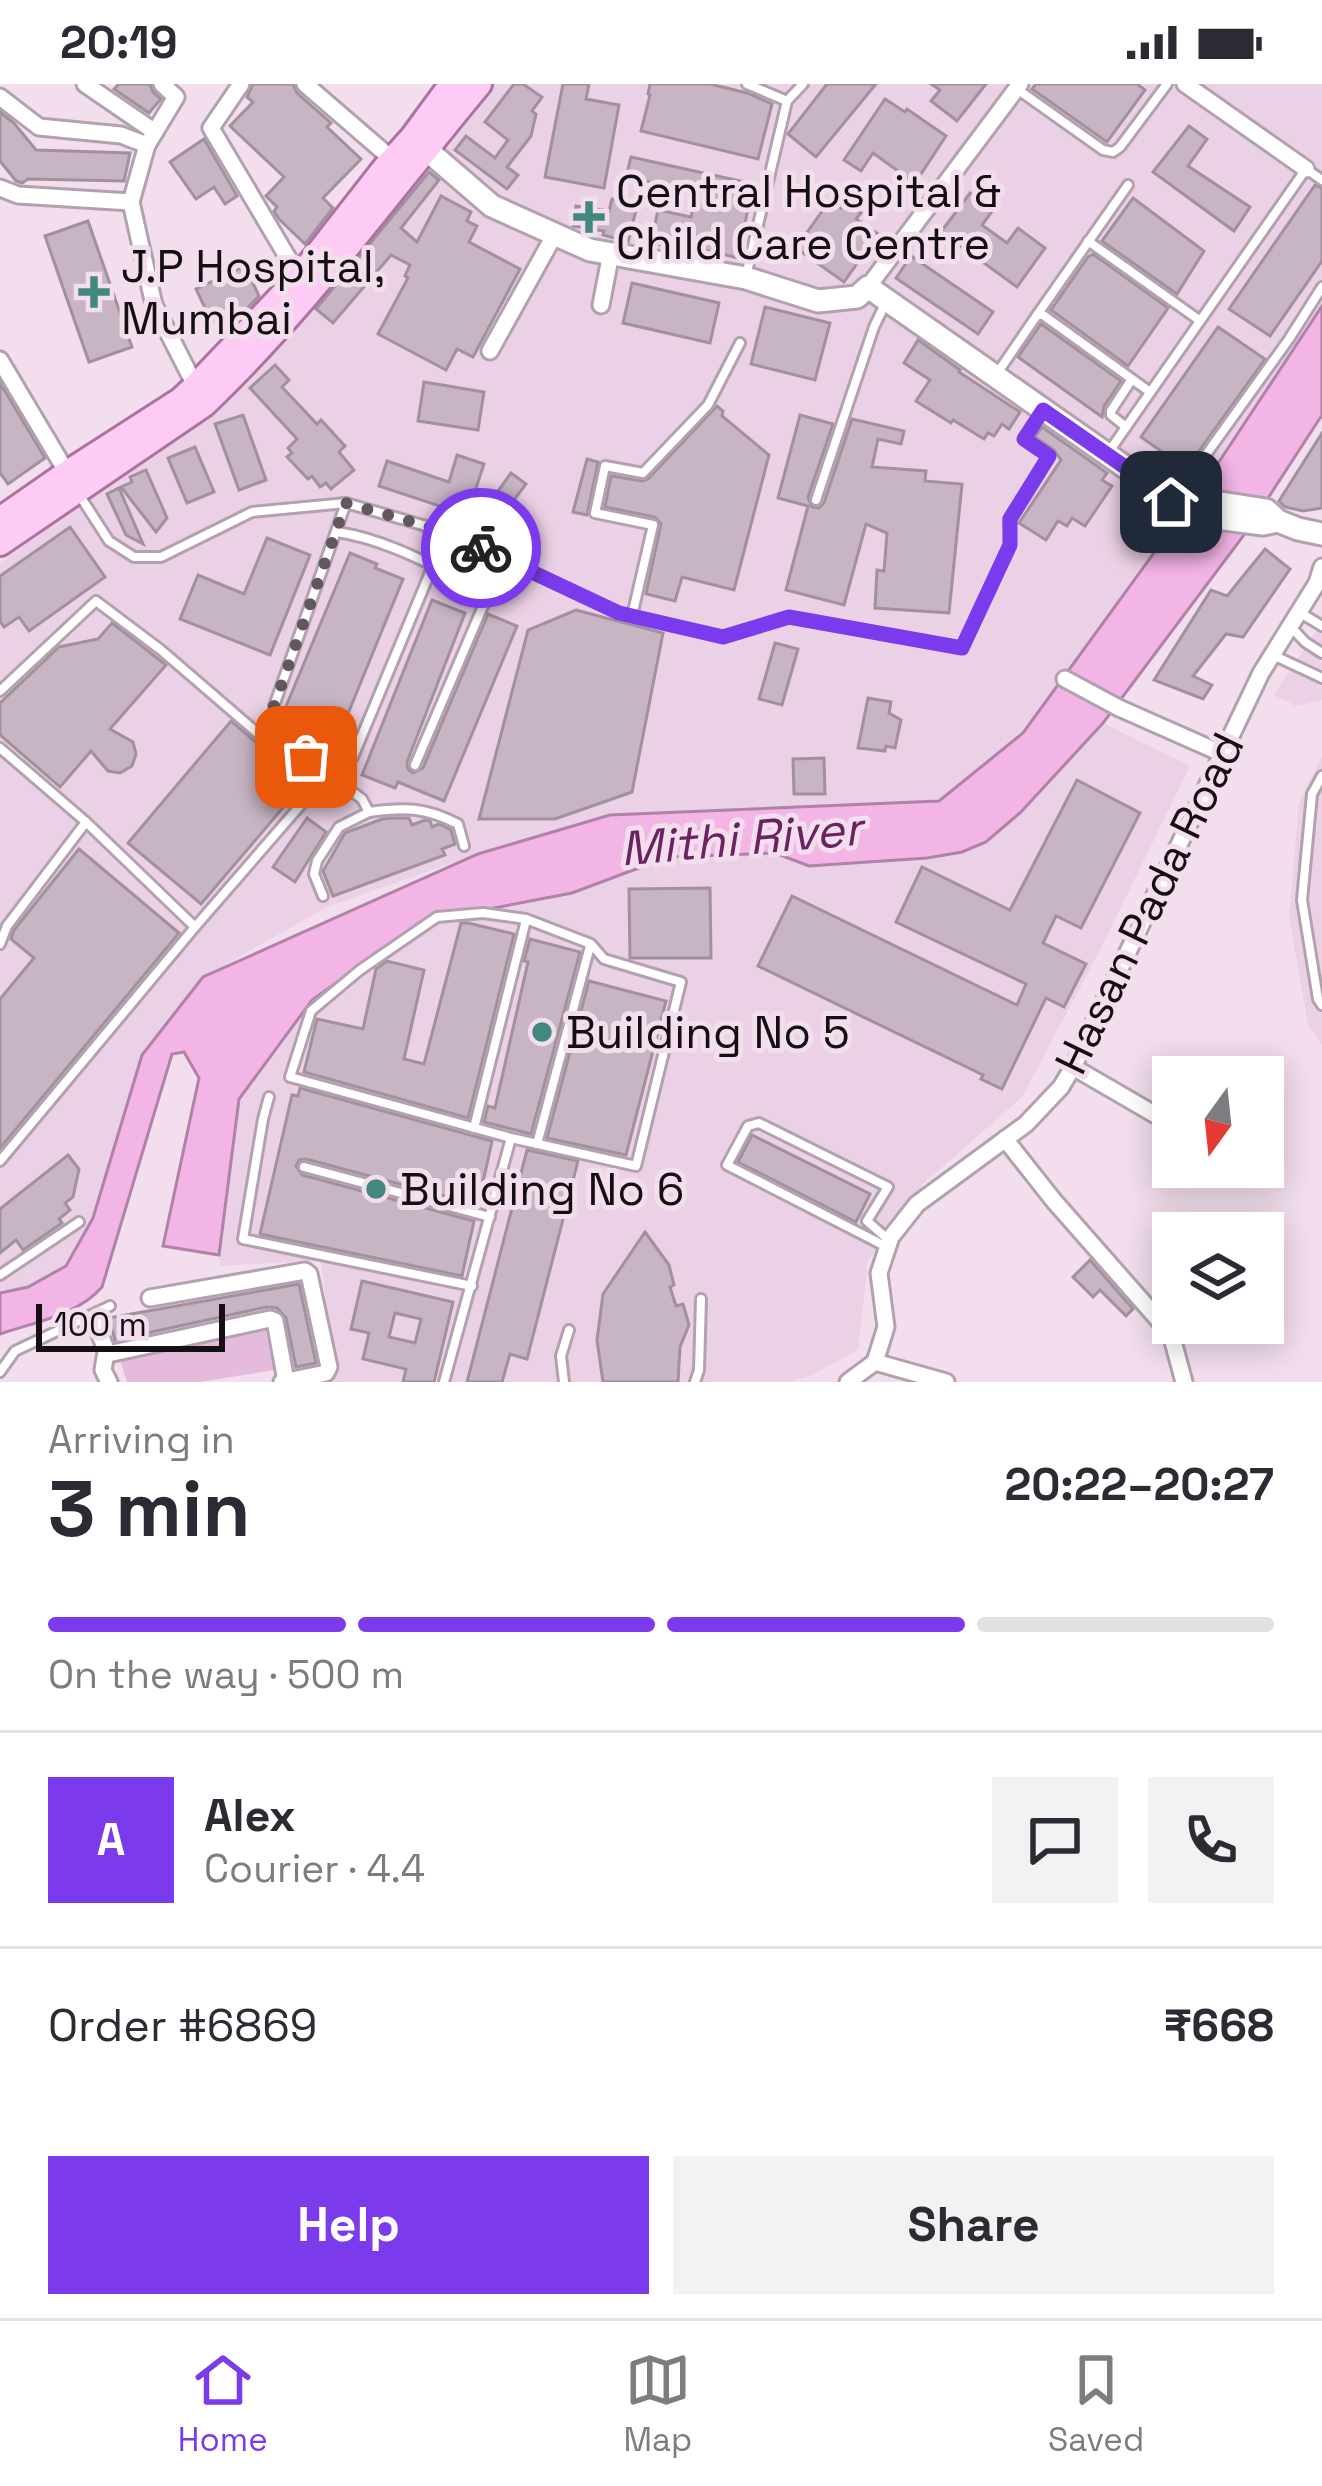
<!DOCTYPE html>
<meta charset="utf-8">
<style>
:root{--surface:#fff;--page:#f2f2f3;--text:#2b2b33;--muted:#7c7c81;--line:#e1e1e2;--accent:#7c3aed}
body{margin:0;font-family:"Space Grotesk",sans-serif;background:var(--page);color:var(--text);height:100vh;display:flex;flex-direction:column;font-size:45px;white-space:nowrap}
*{box-sizing:border-box;margin:0}
p{font-size:39px;color:var(--muted)}
.icon{flex:none;width:66px;height:66px;fill:none;stroke:currentColor;stroke-width:2;stroke-linecap:round;stroke-linejoin:round}
.map{position:relative;height:1298px;overflow:hidden}
.sheet{display:flex;flex-direction:column;background:var(--surface);flex:1}
.sheet>*{flex:none}
.needle{width:78px;rotate:195deg}
.controls{position:absolute;left:1152px;top:972px;display:grid;gap:24px}
.controls a{display:grid;place-items:center;width:132px;height:132px;border-radius:0px;background:var(--surface);box-shadow:0 6px 30px #0003;font-size:60px}
.scale{position:absolute;left:36px;bottom:30px;width:189px;box-sizing:border-box;padding-left:12px;border:6px solid #150f14;border-top:0;font-size:33px;line-height:42px;white-space:nowrap;color:#150f14;-webkit-text-stroke:9px #f2deed;paint-order:stroke}
.pin{position:absolute;display:grid;place-items:center;width:102px;height:102px;color:#fff;margin:-51px;border-radius:24px;box-shadow:0 6px 18px #0006}
.courier{position:absolute;display:grid;place-items:center;width:120px;height:120px;margin:-60px;border:9px solid #7c3aed;border-radius:50%;background:#fff;color:#222;box-shadow:0 3px 15px #0007}
.summary em{font-style:normal;font-weight:700}
.summary div{display:flex;flex-direction:column-reverse}
.summary{display:flex;align-items:center;justify-content:space-between;height:204px;padding:0 48px}
h1{font-size:78px;font-weight:700;line-height:90px}
.bar{display:grid;grid-template-columns:repeat(4,1fr);gap:18px 12px;align-content:center;height:144px;padding:0 48px}
.bar i{height:15px;border-radius:9px;background:var(--line)}
.bar .on{background:var(--accent)}
.bar p{grid-column:span 4}
.line{display:flex;align-items:center;gap:30px;padding:0 48px;border-top:3px solid var(--line)}
.line div{flex:1}
.round{display:grid;place-items:center;flex:none;width:126px;height:126px;border-radius:0px;background:var(--page)}
.cta{display:flex;gap:24px;margin-top:auto;padding:24px 48px}
.cta a{flex:1;height:138px;border-radius:0px;background:var(--accent);color:#fff;font-size:48px;font-weight:700;line-height:138px;text-align:center}
.cta a+a{background:var(--page);color:var(--text)}
.status{display:flex;justify-content:space-between;align-items:center;height:84px;padding:0 60px;background:var(--surface);direction:ltr}
.status svg{height:33px;fill:currentColor}
.tabs{display:flex;justify-content:space-around;align-items:center;height:168px;border-top:3px solid var(--line);background:var(--surface);font-size:33px;color:var(--muted)}
.tabs a{display:grid;justify-items:center;gap:6px}
.tabs .on{color:var(--accent)}
.map>svg:first-child{display:block}
</style>
<div class="status"><b>20:19</b><svg viewBox="0 0 49 12"><path d="M0 12V9h3v3zM5 12V6h3v6zM10 12V3h3v9zM15 12V0h3v12zM26 1h20v11H26zM47 4h2v5h-2z"/></svg></div>
<div class="map">
<svg width="1322" height="1298" viewBox="0 0 1322 1298">
<rect width="100%" height="100%" fill="#f2deed"/>
<!-- built -->
<g fill="#ebd1e5">
<polygon points="487,0 1322,0 1322,222 1207,396 1023,649 939,717 610,731 478,770 329,822 203,893 142,971 93,1134 66,1182 28,1203 0,1209 0,479 228,315 325,202"/>
<polygon points="1322,538 1322,616 1296,622 1274,611"/>
<polygon points="1103,639 1190,682 1100,866 1022,1013 924,1099 868,1177 858,1266 814,1290 790,1298 335,1298 321,1176 219,1182 239,1015 312,916 421,838 572,809 668,773 775,769 809,782 986,758 1021,728"/>
<polygon points="1322,672 1322,961 1308,940 1289,833 1299,719"/>
</g>
<!-- green -->
<polygon fill="#e5bbdc" points="265,1244 274,1286 200,1298 127,1298 119,1273"/>
<!-- water -->
<path fill="#f3b4e6" stroke="#b082a7" stroke-width="3" d="M1322,222V331L1244,451L1103,639L1021,728L986,758L962,768L927,774L809,782L775,769L668,773L572,809L421,838L312,916L239,1015L219,1171L163,1162L199,994L184,968L172,970L102,1203C78,1231 35,1238 0,1250V1209L28,1203L66,1182L93,1134L142,971L203,893L478,770L610,731L939,717L1023,649L1207,396Z"/>
<!-- building -->
<g fill="#c8b5c3" stroke="#a2909e" stroke-width="3" fill-rule="evenodd">
<polygon points="119,0 150,0 153,8 161,15 149,29 114,5"/>
<polygon points="253,0 293,0 297,9 331,39 327,43 361,75 323,114 333,124 305,160 279,135 274,127 277,123 266,112 284,93 230,42 253,18 247,13"/>
<polygon points="514,0 523,0 542,13 532,27 536,30 531,52 507,83 518,91 507,105 455,66 466,52 495,74 508,56 485,38"/>
<polygon points="563,0 589,0 586,15 619,21 604,104 545,93"/>
<polygon points="650,0 710,0 747,9 772,20 758,75 641,47 650,11 648,10"/>
<polygon points="827,0 876,0 816,73 788,50"/>
<polygon points="931,0 986,0 957,37 931,17 940,6"/>
<polygon points="1036,0 1137,0 1145,6 1107,58 1032,5"/>
<polygon points="885,15 905,28 907,25 946,52 915,99 873,69 861,87 844,76"/>
<polygon points="0,28 14,39 36,66 130,69 124,97 28,95 22,99 16,97 0,77"/>
<polygon points="1189,42 1207,55 1188,82 1250,123 1234,147 1153,88"/>
<polygon points="204,55 237,112 225,120 214,103 196,115 170,78"/>
<polygon points="631,73 753,100 738,174 676,159 675,164 651,159 658,126 691,133 697,108 626,93"/>
<polygon points="429,88 439,96 401,144 417,158 441,112 471,128 467,137 477,142 469,158 520,185 473,273 457,265 446,286 378,250 408,194 405,192 410,181 391,171 333,239 316,225"/>
<polygon points="1315,101 1322,104 1322,177 1270,252 1229,225"/>
<polygon points="970,109 993,126 982,141 1007,159 1018,144 1045,164 1017,203 941,148"/>
<polygon points="1133,114 1204,167 1177,210 1102,157"/>
<polygon points="612,115 637,122 628,158 603,151 604,147 573,142 576,122 609,127"/>
<polygon points="830,116 841,124 845,118 861,129 856,135 878,150 844,198 796,164"/>
<polygon points="88,137 132,263 89,278 45,152"/>
<polygon points="1093,170 1168,224 1128,282 1051,226 1088,173"/>
<polygon points="911,172 993,228 978,250 896,194"/>
<polygon points="245,182 259,212 236,236 227,240 224,234 212,239 196,205"/>
<polygon points="632,199 719,219 710,259 623,239"/>
<polygon points="765,223 830,239 815,296 751,280"/>
<polygon points="1041,240 1121,297 1104,322 1102,333 1018,273"/>
<polygon points="1218,243 1265,275 1186,385 1141,353"/>
<polygon points="918,256 960,286 959,288 1020,328 1009,345 1002,340 994,352 988,349 984,355 953,336 951,339 916,317 930,296 904,279"/>
<polygon points="275,281 289,296 282,303 317,340 321,336 345,362 339,368 354,386 331,405 326,399 320,403 312,392 308,395 287,373 292,369 288,364 297,355 250,304"/>
<polygon points="424,298 484,308 478,346 418,337"/>
<polygon points="0,299 45,374 8,400 0,389"/>
<polygon points="717,322 723,327 722,332 769,371 734,506 682,493 675,517 646,510 661,440 655,433 605,423 611,392 642,397 648,395"/>
<polygon points="243,331 266,396 239,406 215,340"/>
<polygon points="800,331 833,340 808,413 812,423 819,424 824,419 852,335 904,347 901,360 878,355 872,383 926,387 925,397 962,400 949,529 875,524 877,486 884,487 887,449 866,440 844,521 786,506 808,422 778,414"/>
<polygon points="1042,343 1107,389 1102,396 1112,402 1085,442 1072,434 1067,442 1058,437 1046,456 1019,439 1061,376 1054,366 1035,353"/>
<polygon points="1322,349 1322,424 1303,427 1285,423 1279,417"/>
<polygon points="195,363 214,408 187,419 168,374"/>
<polygon points="457,371 484,380 467,431 379,402 387,377 449,398"/>
<polygon points="587,375 598,378 587,431 573,428"/>
<polygon points="146,386 167,434 156,448 121,403 132,398 130,393"/>
<polygon points="511,389 526,400 492,445 478,435"/>
<polygon points="119,404 143,460 126,451 107,410"/>
<polygon points="70,443 105,493 29,547 19,533 4,543 0,537 0,492"/>
<polygon points="267,454 310,471 270,571 180,535 198,491 244,510"/>
<polygon points="1265,465 1290,485 1243,553 1226,550 1193,592 1212,601 1203,615 1154,596 1211,506 1227,512"/>
<polygon points="350,469 377,480 375,484 403,495 329,676 306,663 308,658 284,646 282,632"/>
<polygon points="432,516 465,529 407,678 408,685 413,689 423,684 488,530 517,542 444,717 398,698 395,704 362,691"/>
<polygon points="576,526 663,549 632,708 555,735 479,735 528,546"/>
<polygon points="112,539 166,581 110,645 133,658 136,670 132,682 120,689 108,687 91,667 60,703 0,651 0,619 59,563 98,555"/>
<polygon points="775,559 798,565 782,621 759,615"/>
<polygon points="868,614 891,618 889,629 901,636 895,664 886,662 885,667 858,664"/>
<polygon points="231,637 304,699 201,820 128,759"/>
<polygon points="824,674 825,710 794,710 793,675"/>
<polygon points="1077,696 1140,729 1081,844 1056,832 1043,859 1086,880 1064,923 1046,914 1002,1005 981,995 983,991 758,882 792,812 1017,921 1026,900 896,838 922,783 1010,826"/>
<polygon points="307,734 326,748 295,798 273,783"/>
<polygon points="393,734 409,734 412,741 425,736 430,737 432,743 439,740 451,746 455,760 442,765 445,771 333,812 323,787 345,749 382,735"/>
<polygon points="79,765 179,849 0,1064 0,915 34,874 11,855 14,846"/>
<polygon points="710,804 711,874 630,874 629,805"/>
<polygon points="461,839 468,839 514,850 468,1034 304,988 317,935 363,945 376,885 387,877 424,886 404,975 424,980"/>
<polygon points="530,855 580,868 531,1050 484,1038 488,1022 495,1024 528,878 524,877"/>
<polygon points="589,897 666,917 626,1071 547,1054"/>
<polygon points="300,1004 492,1057 478,1121 306,1075 299,1076 296,1082 302,1091 474,1137 462,1192 260,1150 292,1011 298,1012"/>
<polygon points="752,1051 870,1110 856,1138 738,1078"/>
<polygon points="527,1066 578,1077 527,1275 510,1270 502,1298 467,1298"/>
<polygon points="68,1071 79,1085 73,1113 65,1119 70,1126 59,1135 62,1139 23,1166 16,1156 0,1169 0,1125"/>
<polygon points="645,1148 669,1181 674,1201 670,1203 676,1222 683,1220 689,1241 680,1263 678,1298 603,1298 597,1256 603,1210"/>
<polygon points="1090,1176 1133,1225 1126,1232 1100,1206 1093,1213 1073,1193"/>
<path d="M362,1197L453,1218L434,1298H403L406,1285L363,1275L369,1249L351,1245ZM395,1229L421,1235L415,1259L389,1253Z"/>
<polygon points="299,1200 316,1279 296,1283 286,1234 277,1224 267,1223 115,1256 109,1234"/>
</g>
<g fill="none" stroke-linecap="round" stroke-linejoin="round">
<!-- lane casing -->
<g stroke="#b3a1af" stroke-width="14">
<g id="lane">
<polyline points="747,0 787,17"/>
<polyline points="1017,5 1103,66 1113,68 1120,63 1167,0"/>
<polyline points="1088,157 1199,236"/>
<polyline points="746,192 787,17 803,0"/>
<polyline points="1037,231 1128,101"/>
<polyline points="996,291 1037,231 1043,231 1150,308"/>
<polyline points="1126,343 1111,331 1111,327 1132,295"/>
<polyline points="1108,369 1306,85 1322,96"/>
<polyline points="1185,400 1289,255 1322,203"/>
<polyline points="80,412 109,457 134,473 161,473 252,428 346,419 447,448 619,529 723,553 789,533 962,564 1010,461 1009,435 1049,372 1024,355 1041,330"/>
<polyline points="816,416 874,243 886,218"/>
<path d="M337,448C391,456 439,486 489,508L415,681"/>
<polyline points="1299,528 1322,542"/>
<polyline points="632,532 653,441 595,429 605,382 643,389 708,321 740,259"/>
<polyline points="1291,543 1305,558 1322,569"/>
<polyline points="1275,572 1322,594"/>
<polyline points="0,607 96,517 161,566 318,701 195,843 0,1077"/>
<polyline points="0,664 86,738"/>
<polyline points="353,673 447,448"/>
<polyline points="1322,692 1312,710 1302,816 1318,915 1322,921"/>
<path d="M369,728C404,723 425,723 458,740L464,762"/>
<polyline points="323,812 314,790 317,777 339,743 369,728 362,715 278,652 274,646 274,622 346,419"/>
<polyline points="0,860 7,842 86,738 195,843"/>
<polyline points="269,1013 263,1035 243,1155 472,1202"/>
<polyline points="474,1044 526,836"/>
<polyline points="537,1060 590,862"/>
<polyline points="304,1083 490,1133"/>
<polyline points="885,1162 727,1081 748,1042 759,1039 888,1103 867,1137 890,1157"/>
<polyline points="0,1191 79,1138"/>
<polyline points="0,1288 15,1267 110,1222"/>
<polyline points="444,1298 511,1054 290,993 311,927 360,886 437,833 483,829 526,835 591,860 604,875 681,898 636,1082 511,1054"/>
<polyline points="564,1298 561,1272 569,1246"/>
<polyline points="695,1298 699,1286 701,1215"/>
</g>
</g>
<!-- street casing -->
<g stroke="#b3a1af" stroke-width="21">
<g id="street">
<polyline points="85,0 155,48"/>
<polyline points="162,0 176,13 147,61 131,118 154,221 199,309"/>
<polyline points="241,0 211,44 301,196"/>
<polyline points="305,0 393,76 399,78"/>
<polyline points="1185,0 1306,85"/>
<polyline points="0,13 39,43 121,51 147,61"/>
<polyline points="0,104 18,111 131,118"/>
<polyline points="868,203 1020,0"/>
<polyline points="601,221 611,169"/>
<polyline points="490,267 555,150"/>
<polyline points="0,276 69,392"/>
<polyline points="1065,595 1119,624 1223,670"/>
<polyline points="1073,983 1173,1041"/>
<polyline points="1005,1055 1054,1117 1171,1250 1184,1298"/>
<polyline points="150,1214 305,1187 309,1190 329,1283 326,1289 282,1298"/>
<polyline points="95,1239 108,1270 270,1235 275,1237 286,1297"/>
<polyline points="106,1268 103,1286 109,1298"/>
<polyline points="875,1278 946,1298"/>
<polyline points="848,1298 875,1278 886,1243 879,1189 891,1153 917,1120 1026,1040 1061,1003 1073,983 1261,589 1317,499 1322,483"/>
</g>
</g>
<!-- secondary casing -->
<g stroke="#b3a1af" stroke-width="27">
<g id="secondary">
<polyline points="413,54 492,122 590,166 746,194 818,217 857,213 868,203 1158,406 1179,429 1263,440 1278,437"/>
<polyline points="1171,419 1183,413 1266,426 1278,437 1298,445 1322,450"/>
</g>
</g>
<!-- primary casing -->
<g stroke="#ac73a1" stroke-width="30">
<g id="primary">
<polyline points="0,436 66,390 181,316 195,303 299,194 386,83 413,53 452,0"/>
<path d="M0,459L204,320C306,223 389,108 479,0"/>
</g>
</g>
<!-- lane -->
<use href="#lane" stroke="#fff" stroke-width="8"/>
<!-- street -->
<use href="#street" stroke="#fff" stroke-width="15"/>
<!-- secondary -->
<use href="#secondary" stroke="#fff" stroke-width="21"/>
<!-- primary -->
<use href="#primary" stroke="#fecbf4" stroke-width="24"/>
</g>
<g fill="none" stroke-linecap="round" stroke-linejoin="round">
<!-- done -->
<path stroke="#625760" stroke-width="12" stroke-dasharray="0 21.6" d="M306,673C280,653 274,656 274,622L346,419L447,448L481,464"/>
<!-- route -->
<polyline stroke="#7c3aed" stroke-width="15" points="481,464 619,529 723,553 789,533 962,564 1010,461 1010,435 1049,372 1024,355 1043,326 1158,406 1171,418"/>
</g>
<!-- markers -->
<g fill="#42887e" stroke="#f2deed" stroke-width="4.5">
<path d="M583 115h12v12h12v12h-12v12h-12v-12h-12v-12h12z"/>
<path d="M88 190h12v12h12v12h-12v12h-12v-12h-12v-12h12z"/>
<circle cx="542" cy="948" r="12"/>
<circle cx="376" cy="1105" r="12"/>
</g>
<g text-anchor="middle" stroke-width="10" stroke-linejoin="round" paint-order="stroke">
<!-- poi labels -->
<g font-size="45" fill="#150f14" stroke="#f2deed" text-anchor="start">
<text x="616" y="123">Central Hospital &amp;<tspan x="616" dy="52">Child Care Centre</tspan></text>
<text x="121" y="198">J.P Hospital,<tspan x="121" dy="52">Mumbai</tspan></text>
<text x="566" y="964">Building No 5</text>
<text x="400" y="1121">Building No 6</text>
</g>
<!-- street labels -->
<g font-size="45" fill="#150f14" stroke="#f2deed">
<text transform="translate(1149 819) rotate(-64)" y="16">Hasan Pada Road</text>
</g>
<!-- water labels -->
<g font-size="48" font-style="italic" fill="#6a2360" stroke="#f2deed">
<text transform="translate(741 754) rotate(-5)" y="17">Mithi River</text>
</g>
</g>
</svg>
<div class="controls">
<a><svg class="needle" viewBox="-14 -14 28 28"><path d="M0-13l5 13h-10z" fill="#e53935"/><path d="M0 13l5-13h-10z" fill="#7c7c81"/></svg></a>
<a><svg class="icon" aria-label="layers" viewBox="0 0 24 24"><path d="M12 4l9 5-9 5-9-5zM3 14l9 5 9-5"/></svg></a>
</div>
<div class="scale">100 m</div>
<div class="pin" style="left:306px;top:673px;background:#ea580c"><svg class="icon" aria-label="bag" viewBox="0 0 24 24"><path d="M5 8h14l-1 12H6zM9 8a3 3 0 0 1 6 0"/></svg></div>
<div class="pin" style="left:1171px;top:418px;background:#1f2937"><svg class="icon" aria-label="home" viewBox="0 0 24 24"><path d="M3 11l9-7 9 7M6 9v11h12V9"/></svg></div>
<div class="courier" style="left:481px;top:464px"><svg class="icon" aria-label="bike" viewBox="0 0 24 24"><circle cx="6" cy="16" r="4"/><circle cx="18" cy="16" r="4"/><path d="M6 16l4-8h5l3 8M10 8l3 8H6M13 5h3"/></svg></div>
</div>
<section class="sheet">
<div class="summary"><div><h1>3 min</h1><p>Arriving in</p></div><em>20:22–20:27</em></div>
<div class="bar"><i class="on"></i><i class="on"></i><i class="on"></i><i></i><p>On the way · 500 m</p></div>
<div class="line" style="height:216px"><b class="round" style="background:var(--accent);color:#fff">A</b><div><b>Alex</b><p>Courier · 4.4</p></div><a class="round"><svg class="icon" aria-label="chat" viewBox="0 0 24 24"><path d="M4 5h16v11H9l-5 4z"/></svg></a><a class="round"><svg class="icon" aria-label="phone" viewBox="0 0 24 24"><path d="M5 4h4l2 5-3 2q2 4 5 5l2-3 5 2v4C11 20 4 13 5 4z"/></svg></a></div>
<div class="line" style="height:156px"><div>Order #6869</div><b>₹668</b></div>
<div class="cta"><a>Help</a><a>Share</a></div>
</section>
<nav class="tabs">
<a class="on"><svg class="icon" aria-label="home" viewBox="0 0 24 24"><path d="M3 11l9-7 9 7M6 9v11h12V9"/></svg>Home</a>
<a><svg class="icon" aria-label="map" viewBox="0 0 24 24"><path d="M3 6l6-2 6 2 6-2v14l-6 2-6-2-6 2zM9 4v14M15 6v14"/></svg>Map</a>
<a><svg class="icon" aria-label="saved" viewBox="0 0 24 24"><path d="M7 4h10v16l-5-4-5 4z"/></svg>Saved</a>
</nav>
